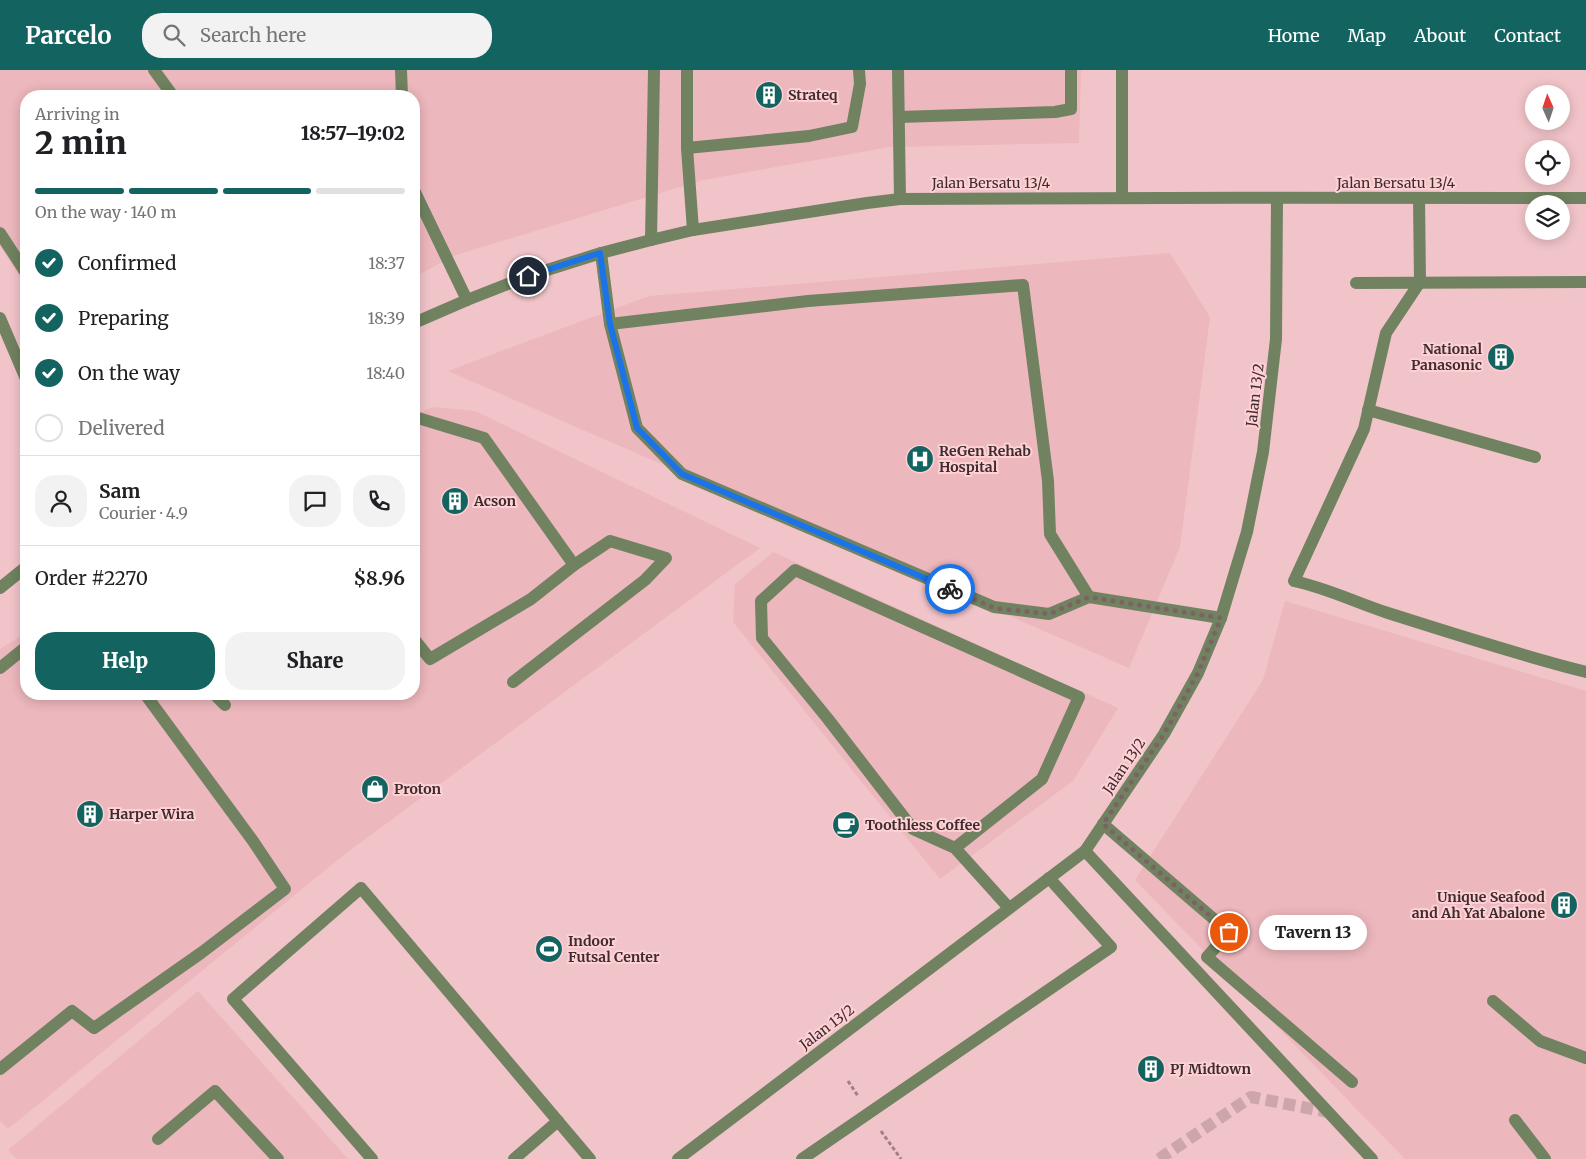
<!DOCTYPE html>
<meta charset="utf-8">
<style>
:root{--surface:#fff;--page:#f2f2f2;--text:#202124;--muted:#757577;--line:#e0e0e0;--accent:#136360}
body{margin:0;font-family:Merriweather,serif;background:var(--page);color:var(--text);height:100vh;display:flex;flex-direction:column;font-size:19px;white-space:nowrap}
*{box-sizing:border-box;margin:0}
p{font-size:16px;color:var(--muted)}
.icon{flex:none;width:28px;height:28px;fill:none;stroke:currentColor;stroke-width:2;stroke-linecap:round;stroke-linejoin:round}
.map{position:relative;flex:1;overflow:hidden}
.details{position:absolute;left:20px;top:20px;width:400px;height:610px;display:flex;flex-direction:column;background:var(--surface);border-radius:20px;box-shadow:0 2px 12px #0003}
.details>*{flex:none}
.needle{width:32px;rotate:357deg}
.buttons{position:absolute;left:1525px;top:15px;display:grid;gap:10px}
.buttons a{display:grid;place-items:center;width:45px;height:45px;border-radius:50%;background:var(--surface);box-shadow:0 2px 12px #0003;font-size:25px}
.pin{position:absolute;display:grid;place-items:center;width:42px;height:42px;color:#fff;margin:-21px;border:2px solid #fff;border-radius:50%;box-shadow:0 1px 5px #0007}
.courier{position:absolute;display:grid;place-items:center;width:50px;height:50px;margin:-25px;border:4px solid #1a73e8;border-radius:50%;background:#fff;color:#222;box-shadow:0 1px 6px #0007}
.bubble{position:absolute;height:35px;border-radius:18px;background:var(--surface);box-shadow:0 2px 12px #0003;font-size:16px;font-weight:800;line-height:35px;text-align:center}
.summary em{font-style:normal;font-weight:800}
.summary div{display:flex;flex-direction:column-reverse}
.summary{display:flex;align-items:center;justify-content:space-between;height:85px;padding:0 15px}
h1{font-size:32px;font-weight:800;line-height:38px}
.bar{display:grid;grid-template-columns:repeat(4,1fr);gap:8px 5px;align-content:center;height:60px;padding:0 15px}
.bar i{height:6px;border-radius:4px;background:var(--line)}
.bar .current{background:var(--accent)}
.bar p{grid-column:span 4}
.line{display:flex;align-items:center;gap:12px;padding:0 15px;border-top:1px solid var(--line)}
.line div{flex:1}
.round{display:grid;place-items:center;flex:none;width:52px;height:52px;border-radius:20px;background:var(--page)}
ol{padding:0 15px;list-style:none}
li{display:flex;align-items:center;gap:15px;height:55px}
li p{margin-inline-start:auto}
li .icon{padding:5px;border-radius:50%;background:var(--accent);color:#fff;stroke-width:4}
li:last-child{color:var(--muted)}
li i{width:28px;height:28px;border:2px solid var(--line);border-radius:50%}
.button{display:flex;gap:10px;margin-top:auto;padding:10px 15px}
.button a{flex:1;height:58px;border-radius:20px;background:var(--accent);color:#fff;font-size:20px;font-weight:800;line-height:58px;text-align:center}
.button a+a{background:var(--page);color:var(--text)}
header{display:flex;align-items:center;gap:30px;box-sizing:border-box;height:70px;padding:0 25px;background:var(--accent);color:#fff}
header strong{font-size:24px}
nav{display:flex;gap:28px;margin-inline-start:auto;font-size:18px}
.search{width:350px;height:45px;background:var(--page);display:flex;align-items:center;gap:12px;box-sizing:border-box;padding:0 18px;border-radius:20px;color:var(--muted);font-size:19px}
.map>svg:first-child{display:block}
</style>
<header>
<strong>Parcelo</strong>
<div class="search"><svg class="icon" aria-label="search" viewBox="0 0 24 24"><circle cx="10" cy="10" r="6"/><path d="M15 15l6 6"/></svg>Search here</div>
<nav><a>Home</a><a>Map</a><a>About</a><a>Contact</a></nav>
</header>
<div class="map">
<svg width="1586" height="1089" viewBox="0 0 1586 1089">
<rect width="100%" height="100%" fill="#f1c4c9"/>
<!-- built -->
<g fill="#ecb7bd">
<polygon points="0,0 1081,0 1079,73 890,77 703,110 456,185 414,207 414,26 26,26 26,217 0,176"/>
<polygon points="1170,183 1210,247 1180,477 1129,598 448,301 649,226"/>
<polygon points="433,337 475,341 760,478 345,784 8,1059 0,1051 0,579 26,563 26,624 414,624 414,345"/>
<polygon points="773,482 1118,638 1073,711 940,809 733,552 735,514"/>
<polygon points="1285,531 1586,621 1586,1089 1405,1089 1135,810 1263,610"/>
<polygon points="198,921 348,1089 17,1089 8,1080"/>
</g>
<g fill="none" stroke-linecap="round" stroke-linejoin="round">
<!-- minor-tunnel -->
<polyline stroke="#cda6aa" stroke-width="12" stroke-dasharray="12 6" stroke-linecap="butt" points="1159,1089 1251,1027 1328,1042"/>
<!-- path -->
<g stroke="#a18184" stroke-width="3" stroke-dasharray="4 2.5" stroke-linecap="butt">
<polyline points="848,1011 858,1026"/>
<polyline points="881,1061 901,1089"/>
</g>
<!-- minor -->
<g stroke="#708260" stroke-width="12">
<polyline points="154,0 173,26"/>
<polyline points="401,0 402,26"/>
<polyline points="687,0 687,78 693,160"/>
<polyline points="898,0 900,129"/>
<polyline points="899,47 1055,42 1071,39 1071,0"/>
<polyline points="687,78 809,66 852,57 860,14 859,0"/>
<polyline points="414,120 467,230"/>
<polyline points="1122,127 1122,0"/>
<path d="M1419,128L1420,212L1386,263L1364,359L1294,511C1327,518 1357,533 1388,543C1454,564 1519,585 1586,602"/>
<polyline points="0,163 26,203"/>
<polyline points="651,170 654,0"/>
<polyline points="601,183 610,254 637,358 682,404 994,537 1049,544 1089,527 1050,464 1048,411 1023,215 808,231 610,254"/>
<polyline points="1356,213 1586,212"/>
<polyline points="0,248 26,309"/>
<path d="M414,253L467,230L528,206L601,183L651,170L693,160L867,133L900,129C1129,127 1357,128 1586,128"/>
<polyline points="1368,340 1535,387"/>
<polyline points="414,350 418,348 484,368 574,495 531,529 430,589 414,569"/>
<polyline points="0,518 26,497"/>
<polyline points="1089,527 1221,548"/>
<polyline points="0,598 26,577"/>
<polyline points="513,612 645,510 666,488 610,471 574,495"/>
<polyline points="214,624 225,635"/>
<polyline points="1103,754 1229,862 1207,887 1352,1012"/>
<polyline points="955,778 1042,709 1079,627 795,500 761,531 762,568 828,649 913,759 955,778 1009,838"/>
<polyline points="1085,781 1372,1089"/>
<polyline points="1493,931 1540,971 1586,988"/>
<polyline points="0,999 72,941 94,958 201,883 285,819 253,771 145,624"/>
<polyline points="1515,1050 1545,1089"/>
<polyline points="158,1069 215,1021 278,1089"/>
<polyline points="372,1089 233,929 361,818 590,1089"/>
<polyline points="514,1089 558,1051"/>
<polyline points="678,1089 1085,781 1164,664 1198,603 1221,548 1247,462 1263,382 1276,269 1277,129"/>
<polyline points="802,1089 1111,877 1049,808"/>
</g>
</g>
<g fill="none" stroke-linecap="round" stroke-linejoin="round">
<!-- done -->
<polyline stroke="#7d6265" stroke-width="5" stroke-dasharray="0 9" points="950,519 994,538 1049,544 1089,527 1221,548 1198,603 1164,664 1103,754 1229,862"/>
<!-- route -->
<polyline stroke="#1a73e8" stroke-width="6" points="528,206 600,183 610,254 637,358 682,404 950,519"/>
</g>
<!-- icons -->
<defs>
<g id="building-disc" transform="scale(1.4375)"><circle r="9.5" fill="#136360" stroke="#ffd1d5"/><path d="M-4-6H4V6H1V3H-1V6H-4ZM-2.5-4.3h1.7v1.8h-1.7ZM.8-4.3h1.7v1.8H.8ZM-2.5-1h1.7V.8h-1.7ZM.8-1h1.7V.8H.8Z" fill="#fff"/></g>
<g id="hospital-disc" transform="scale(1.4375)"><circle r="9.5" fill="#136360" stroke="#ffd1d5"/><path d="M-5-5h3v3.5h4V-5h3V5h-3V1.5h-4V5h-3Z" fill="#fff"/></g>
<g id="shop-disc" transform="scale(1.4375)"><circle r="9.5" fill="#136360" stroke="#ffd1d5"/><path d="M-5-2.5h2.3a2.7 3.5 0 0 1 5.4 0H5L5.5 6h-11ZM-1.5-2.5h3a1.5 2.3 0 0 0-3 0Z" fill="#fff"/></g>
<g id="cafe-disc" transform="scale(1.4375)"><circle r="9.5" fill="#136360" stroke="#ffd1d5"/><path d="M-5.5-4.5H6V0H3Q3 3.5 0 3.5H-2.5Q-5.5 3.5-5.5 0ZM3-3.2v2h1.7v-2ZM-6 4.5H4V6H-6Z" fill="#fff"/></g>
<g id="stadium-disc" transform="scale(1.4375)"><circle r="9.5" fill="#136360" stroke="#ffd1d5"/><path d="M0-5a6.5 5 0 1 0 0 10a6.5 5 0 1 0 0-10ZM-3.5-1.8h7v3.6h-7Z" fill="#fff"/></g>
</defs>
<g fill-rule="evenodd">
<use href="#building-disc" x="769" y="25"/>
<use href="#building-disc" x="1501" y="287"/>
<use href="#hospital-disc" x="920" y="389"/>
<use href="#building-disc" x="455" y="431"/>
<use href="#shop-disc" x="375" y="719"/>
<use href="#building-disc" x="90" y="744"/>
<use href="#cafe-disc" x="846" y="755"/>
<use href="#building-disc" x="1564" y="835"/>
<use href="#stadium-disc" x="549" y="879"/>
<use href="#building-disc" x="1151" y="999"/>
</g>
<g text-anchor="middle" stroke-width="4" stroke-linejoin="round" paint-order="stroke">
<!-- poi labels -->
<g font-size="14" font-weight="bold" fill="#3e2d2f" stroke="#ffd1d5" text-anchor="start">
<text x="788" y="30">Strateq</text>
<text x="1482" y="284" text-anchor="end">National<tspan x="1482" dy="16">Panasonic</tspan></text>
<text x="939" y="386">ReGen Rehab<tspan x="939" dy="16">Hospital</tspan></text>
<text x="474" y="436">Acson</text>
<text x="394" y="724">Proton</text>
<text x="109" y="749">Harper Wira</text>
<text x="865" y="760">Toothless Coffee</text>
<text x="1545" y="832" text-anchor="end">Unique Seafood<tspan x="1545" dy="16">and Ah Yat Abalone</tspan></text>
<text x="568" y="876">Indoor<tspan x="568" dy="16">Futsal Center</tspan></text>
<text x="1170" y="1004">PJ Midtown</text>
</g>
<!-- street labels -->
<g font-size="14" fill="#3e2d2f" stroke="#ffd1d5">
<text x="991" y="118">Jalan Bersatu 13/4</text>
<text x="1396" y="118">Jalan Bersatu 13/4</text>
<text transform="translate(1255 325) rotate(-83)" y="5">Jalan 13/2</text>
<text transform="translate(1124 696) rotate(-56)" y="5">Jalan 13/2</text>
<text transform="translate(827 957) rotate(-37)" y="5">Jalan 13/2</text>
</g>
</g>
</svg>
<div class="buttons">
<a><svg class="needle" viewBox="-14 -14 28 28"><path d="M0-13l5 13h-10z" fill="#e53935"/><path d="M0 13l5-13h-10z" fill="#757577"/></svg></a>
<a><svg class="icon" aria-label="locate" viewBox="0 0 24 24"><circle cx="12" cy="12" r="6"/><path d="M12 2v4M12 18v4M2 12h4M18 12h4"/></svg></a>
<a><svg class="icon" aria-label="layers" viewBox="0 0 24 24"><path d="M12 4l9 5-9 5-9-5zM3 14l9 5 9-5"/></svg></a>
</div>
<div class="pin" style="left:1229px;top:862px;background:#ea580c"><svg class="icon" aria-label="bag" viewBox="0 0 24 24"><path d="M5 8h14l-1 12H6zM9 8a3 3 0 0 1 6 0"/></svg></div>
<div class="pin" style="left:528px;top:206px;background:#1f2937"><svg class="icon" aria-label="home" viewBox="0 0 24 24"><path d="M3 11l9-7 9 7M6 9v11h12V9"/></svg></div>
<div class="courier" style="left:950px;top:519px"><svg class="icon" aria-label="bike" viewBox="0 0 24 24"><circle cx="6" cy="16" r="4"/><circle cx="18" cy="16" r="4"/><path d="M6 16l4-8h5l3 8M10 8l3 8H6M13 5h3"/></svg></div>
<div class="bubble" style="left:1259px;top:845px;width:108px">Tavern 13</div>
<section class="details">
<div class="summary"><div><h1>2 min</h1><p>Arriving in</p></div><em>18:57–19:02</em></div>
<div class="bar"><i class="current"></i><i class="current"></i><i class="current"></i><i></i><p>On the way · 140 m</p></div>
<ol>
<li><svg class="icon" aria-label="check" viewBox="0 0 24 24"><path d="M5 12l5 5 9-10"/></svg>Confirmed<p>18:37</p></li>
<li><svg class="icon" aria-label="check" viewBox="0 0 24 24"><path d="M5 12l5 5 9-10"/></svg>Preparing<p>18:39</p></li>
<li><svg class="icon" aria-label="check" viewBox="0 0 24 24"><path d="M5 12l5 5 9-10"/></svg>On the way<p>18:40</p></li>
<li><i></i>Delivered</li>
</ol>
<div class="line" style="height:90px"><a class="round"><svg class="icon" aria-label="person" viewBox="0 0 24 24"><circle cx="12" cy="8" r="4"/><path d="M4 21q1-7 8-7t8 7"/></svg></a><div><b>Sam</b><p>Courier · 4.9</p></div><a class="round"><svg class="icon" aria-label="chat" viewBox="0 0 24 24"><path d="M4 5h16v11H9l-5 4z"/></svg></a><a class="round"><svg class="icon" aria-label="phone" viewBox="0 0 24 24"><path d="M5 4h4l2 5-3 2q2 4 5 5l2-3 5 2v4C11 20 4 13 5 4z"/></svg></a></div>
<div class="line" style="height:65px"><div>Order #2270</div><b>$8.96</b></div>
<div class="button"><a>Help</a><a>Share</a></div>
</section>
</div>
